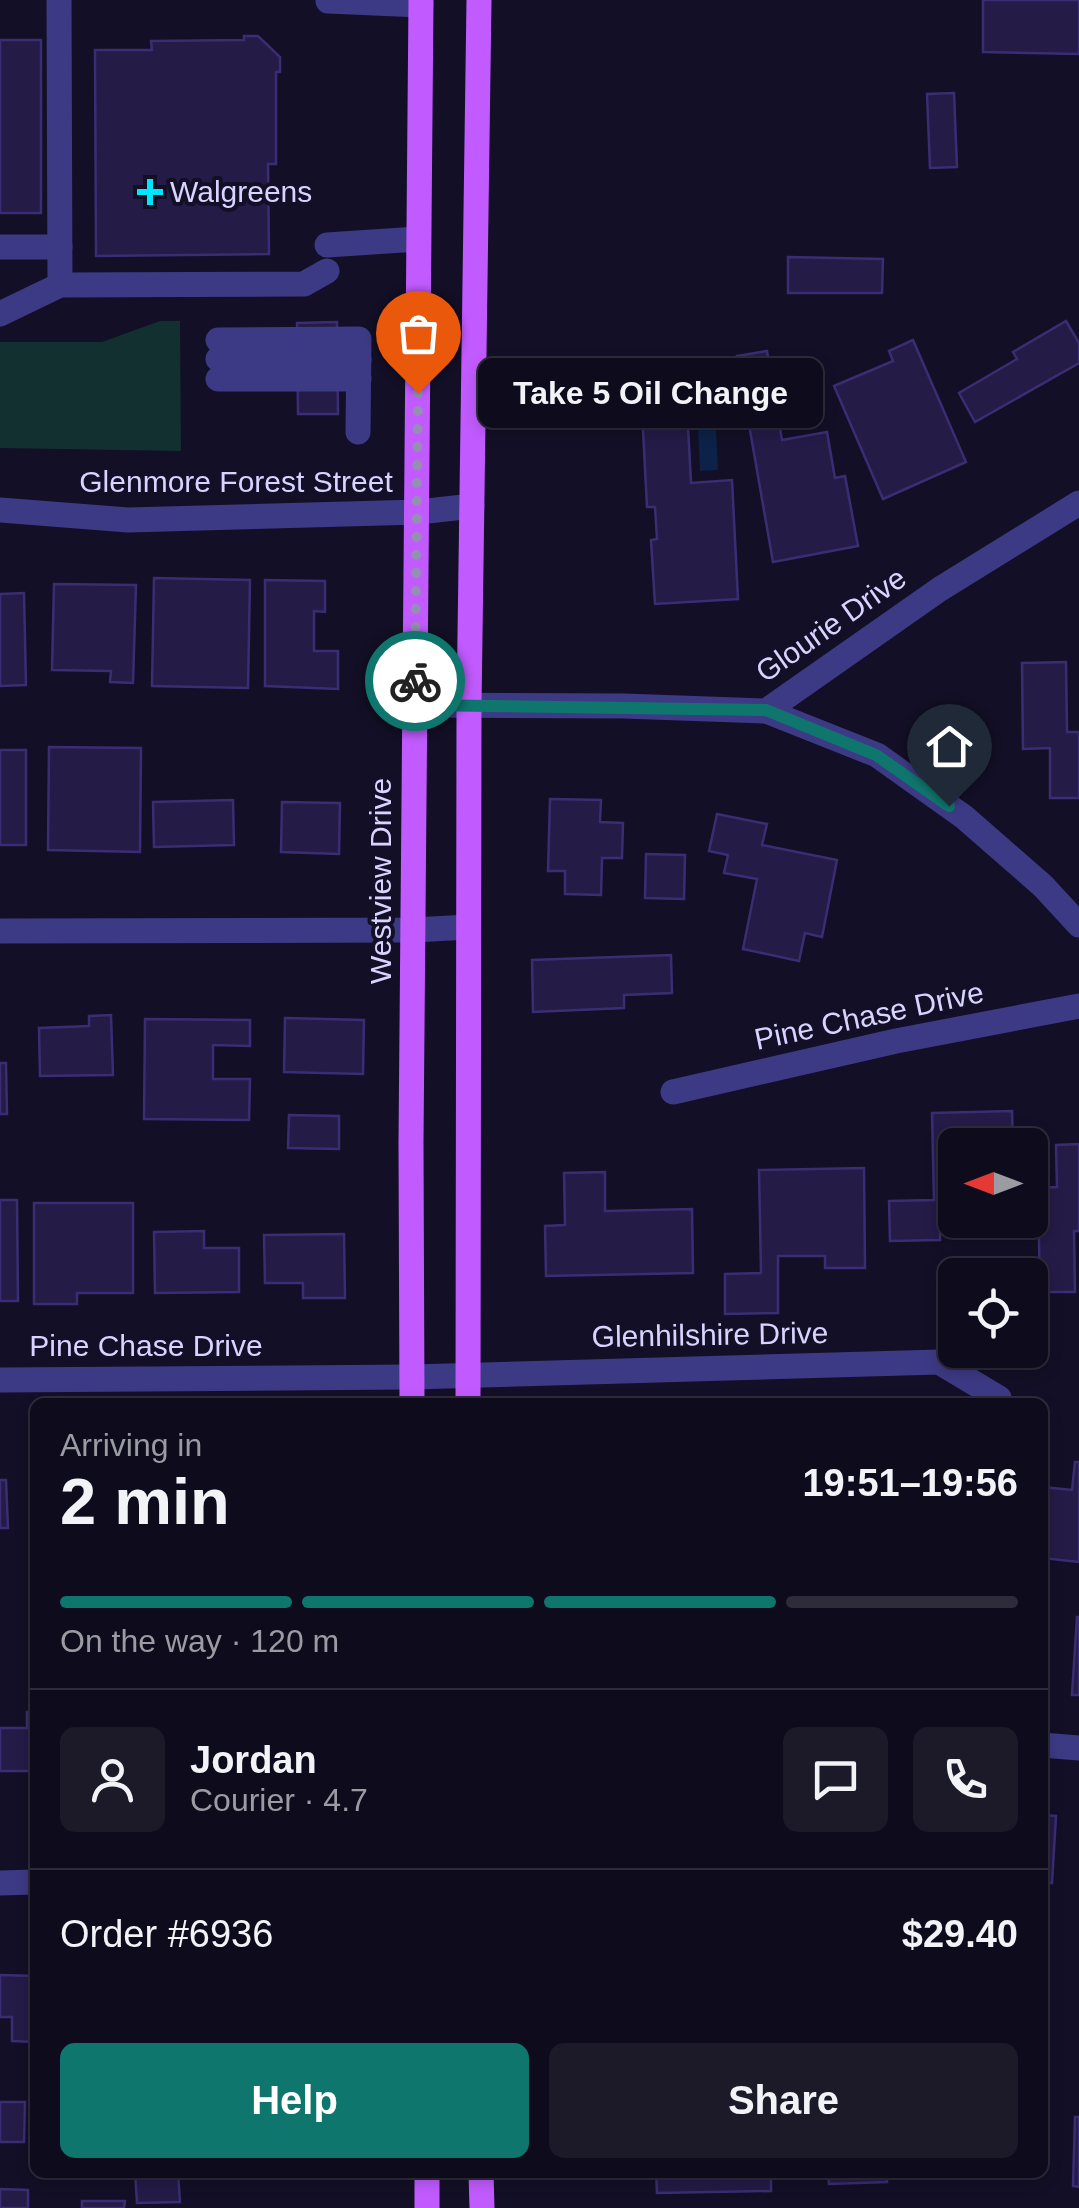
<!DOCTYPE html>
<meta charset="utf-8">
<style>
:root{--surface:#0e0b1c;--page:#1c1929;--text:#f1f3f6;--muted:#9b9ba3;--line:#2e2b3b;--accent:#0f766e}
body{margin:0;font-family:Arial,sans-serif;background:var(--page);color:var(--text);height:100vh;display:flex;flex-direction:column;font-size:38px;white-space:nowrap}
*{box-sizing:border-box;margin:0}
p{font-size:32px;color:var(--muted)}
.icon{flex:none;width:55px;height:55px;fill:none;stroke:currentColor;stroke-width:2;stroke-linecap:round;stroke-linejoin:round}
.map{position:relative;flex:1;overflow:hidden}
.panel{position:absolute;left:30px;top:1398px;width:1018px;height:780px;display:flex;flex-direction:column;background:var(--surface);border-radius:15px;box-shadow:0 5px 15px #0003,0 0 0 2px var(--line)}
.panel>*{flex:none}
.needle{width:65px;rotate:270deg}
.buttons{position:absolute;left:938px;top:1128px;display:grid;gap:20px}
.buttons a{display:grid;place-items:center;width:110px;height:110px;border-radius:15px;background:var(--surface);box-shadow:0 5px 15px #0003,0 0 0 2px var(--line);font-size:50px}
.pin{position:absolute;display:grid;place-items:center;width:85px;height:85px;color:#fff;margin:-102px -42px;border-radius:50% 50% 50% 0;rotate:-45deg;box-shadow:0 0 10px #0007}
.pin .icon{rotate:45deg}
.courier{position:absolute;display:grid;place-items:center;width:100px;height:100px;margin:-50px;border:8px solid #0f766e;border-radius:50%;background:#fff;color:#222;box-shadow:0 2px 12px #0007}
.bubble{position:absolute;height:70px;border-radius:15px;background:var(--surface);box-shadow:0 5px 15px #0003,0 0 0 2px var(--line);font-size:32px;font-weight:700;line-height:70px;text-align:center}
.overview em{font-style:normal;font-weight:700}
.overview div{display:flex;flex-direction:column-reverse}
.overview{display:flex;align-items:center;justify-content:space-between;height:170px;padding:0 30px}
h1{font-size:65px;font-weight:700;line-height:75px}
.bar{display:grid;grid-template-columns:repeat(4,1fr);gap:15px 10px;align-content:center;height:120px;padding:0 30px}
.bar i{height:12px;border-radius:8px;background:var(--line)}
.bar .active{background:var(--accent)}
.bar p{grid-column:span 4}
.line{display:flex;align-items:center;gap:25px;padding:0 30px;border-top:2px solid var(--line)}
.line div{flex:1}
.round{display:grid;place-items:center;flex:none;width:105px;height:105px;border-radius:15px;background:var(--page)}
.action{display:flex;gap:20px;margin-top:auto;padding:20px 30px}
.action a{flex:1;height:115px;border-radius:15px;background:var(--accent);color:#fff;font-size:40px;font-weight:700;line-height:115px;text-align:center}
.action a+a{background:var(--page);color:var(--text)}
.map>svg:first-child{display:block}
</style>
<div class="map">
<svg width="1079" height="2208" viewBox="0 0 1079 2208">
<rect width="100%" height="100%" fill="#130f26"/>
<!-- green -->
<polygon fill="#12302f" points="160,321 180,321 181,451 0,448 0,342 102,342"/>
<!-- water -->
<g fill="#0c2248">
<polygon points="795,368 807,425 788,429 777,372"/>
<polygon points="715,408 718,470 700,471 697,409"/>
</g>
<!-- building -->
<g fill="#241b47" stroke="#3b2d73" stroke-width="2.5">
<polygon points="983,0 1079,0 1079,54 983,52"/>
<polygon points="244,36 258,36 280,57 280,72 276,72 276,164 268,164 269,254 96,256 95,50 152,50 151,41 244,40"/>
<rect x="0" y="40" width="41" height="173"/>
<polygon points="954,93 957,167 930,168 927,94"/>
<polygon points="788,257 883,259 882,293 788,293"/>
<polygon points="1066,321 1079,343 1079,363 975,422 959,393 1017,359 1013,352"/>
<polygon points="337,322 338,414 298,414 297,323"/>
<polygon points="913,340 966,462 883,499 834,386 893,361 889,351"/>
<polygon points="767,351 782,440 827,432 835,478 845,476 858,546 773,562 737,356"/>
<polygon points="686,389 691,483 732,480 738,599 655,604 651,540 657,539 655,507 647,507 641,391"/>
<polygon points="154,578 250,580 248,688 152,686"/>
<polygon points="265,580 325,581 325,612 314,611 314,651 338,651 338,689 265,686"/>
<polygon points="54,584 136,585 133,683 110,682 111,671 52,670"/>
<polygon points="24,593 26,685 0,686 0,594"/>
<polygon points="1066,662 1067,732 1079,732 1079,798 1050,798 1050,748 1023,749 1022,663"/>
<polygon points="49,747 141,748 140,852 48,850"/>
<rect x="0" y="750" width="26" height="95"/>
<polygon points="550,799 601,800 600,822 623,823 622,858 602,858 601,895 565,894 565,871 548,871"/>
<polygon points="233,800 234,845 154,847 153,802"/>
<polygon points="282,802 340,803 339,854 281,852"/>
<polygon points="717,814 767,824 762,845 837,860 822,937 805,933 799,961 743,949 757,879 724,873 728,855 709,851"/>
<polygon points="646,854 685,855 684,899 645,898"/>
<polygon points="671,955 672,993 624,995 624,1008 533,1012 532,960"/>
<polygon points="111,1015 113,1075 40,1076 39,1028 89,1026 89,1016"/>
<polygon points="285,1018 364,1020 363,1074 284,1072"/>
<polygon points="145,1019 250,1020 250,1046 213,1045 213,1079 250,1079 249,1120 144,1119"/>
<polygon points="0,1063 6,1063 7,1114 0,1114"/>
<polygon points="1012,1111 1013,1145 955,1145 955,1220 959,1220 940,1220 940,1240 890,1241 889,1201 934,1200 932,1113"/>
<polygon points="289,1115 339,1116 339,1149 288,1148"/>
<polygon points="1079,1144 1079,1231 1074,1231 1075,1292 1040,1292 1038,1188 1057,1187 1056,1145"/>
<polygon points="864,1168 865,1268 825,1268 825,1256 778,1256 778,1313 725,1314 725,1274 761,1273 759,1170"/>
<polygon points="605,1172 605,1211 692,1209 693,1273 546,1276 545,1226 565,1225 564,1173"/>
<polygon points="0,1200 17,1200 18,1301 0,1301"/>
<polygon points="34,1203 133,1203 133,1293 77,1293 77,1304 34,1304"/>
<polygon points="204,1231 204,1248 239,1248 239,1292 155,1293 154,1232"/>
<polygon points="344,1234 345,1298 303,1298 303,1283 265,1283 264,1235"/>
<polygon points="1075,1462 1079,1462 1079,1562 1042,1558 1042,1487 1072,1490"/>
<polygon points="0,1480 6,1480 8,1528 0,1528"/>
<polygon points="1077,1617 1079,1617 1079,1695 1072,1695"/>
<polygon points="27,1712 35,1712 35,1771 0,1771 0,1728 27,1728"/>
<polygon points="1042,1815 1056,1816 1052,1883 1042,1883"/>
<polygon points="0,1975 35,1976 35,2042 12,2041 12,2017 0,2017"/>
<polygon points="0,2102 25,2102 24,2142 0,2142"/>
<polygon points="1075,2117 1079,2117 1079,2187 1073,2186"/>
<polygon points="135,2172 178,2172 180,2202 137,2203"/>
<polygon points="656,2172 771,2172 771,2191 657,2193"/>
<polygon points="828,2172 887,2172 887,2182 829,2184"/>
<polygon points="0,2189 28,2190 28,2208 0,2208"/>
<polygon points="82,2201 125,2201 124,2208 82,2208"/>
</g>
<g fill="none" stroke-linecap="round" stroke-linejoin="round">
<!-- minor -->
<g stroke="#3d3a85" stroke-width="25">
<polyline points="59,0 60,285"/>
<polyline points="328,1 421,5"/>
<polyline points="327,245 418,239"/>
<polyline points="0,247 60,247"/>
<polyline points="0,314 60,285 304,284 327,271"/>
<polyline points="218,340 359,339 358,432"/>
<polyline points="218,359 359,360"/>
<polyline points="218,379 359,379"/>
<polyline points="0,510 128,520 419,512 472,506"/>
<polyline points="414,705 624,706 766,711 940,589 1079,503"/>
<polyline points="766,711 877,755 964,817 1043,886 1079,925"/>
<polyline points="0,931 414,930 468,927"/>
<polyline points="673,1092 896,1041 1079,1006"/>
<polyline points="0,1380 412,1377 939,1362 999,1398"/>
<polyline points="1042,1745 1079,1748"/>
<polyline points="0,1883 35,1882"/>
</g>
<!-- major -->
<g stroke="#c25bff" stroke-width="25">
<polyline points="412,1402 411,1143 421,0"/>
<polyline points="468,1402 469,706 479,0"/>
<polyline points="427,2172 427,2208"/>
<polyline points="481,2172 482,2208"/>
</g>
</g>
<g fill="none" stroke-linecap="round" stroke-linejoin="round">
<!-- done -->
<polyline stroke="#948fb3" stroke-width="10" stroke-dasharray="0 18" points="415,681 418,393"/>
<!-- route -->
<polyline stroke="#0f766e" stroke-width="12" points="415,681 414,705 766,710 876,755 949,806"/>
</g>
<!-- markers -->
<path fill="#00e5ff" stroke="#130f26" stroke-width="4" d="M145 177h10v10h10v10h-10v10h-10v-10h-10v-10h10z"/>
<g text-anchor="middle" stroke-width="8" stroke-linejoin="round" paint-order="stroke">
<!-- poi labels -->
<g font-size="30" fill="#d9d4ff" stroke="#130f26" text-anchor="start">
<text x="170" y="202">Walgreens</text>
</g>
<!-- street labels -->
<g font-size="30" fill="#d9d4ff" stroke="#130f26">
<text x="236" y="492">Glenmore Forest Street</text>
<text transform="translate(831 625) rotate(-35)" y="10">Glourie Drive</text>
<text transform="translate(381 881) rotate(-90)" y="10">Westview Drive</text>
<text transform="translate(869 1016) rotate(-12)" y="10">Pine Chase Drive</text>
<text transform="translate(710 1335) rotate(-1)" y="10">Glenhilshire Drive</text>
<text x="146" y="1356">Pine Chase Drive</text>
</g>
</g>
</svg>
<div class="buttons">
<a><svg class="needle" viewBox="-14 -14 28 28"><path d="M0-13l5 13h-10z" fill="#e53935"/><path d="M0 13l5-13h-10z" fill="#9b9ba3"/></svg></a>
<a><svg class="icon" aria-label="locate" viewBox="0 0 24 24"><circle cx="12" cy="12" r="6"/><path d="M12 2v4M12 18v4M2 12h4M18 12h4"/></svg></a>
</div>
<div class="pin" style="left:418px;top:393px;background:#ea580c"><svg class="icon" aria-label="bag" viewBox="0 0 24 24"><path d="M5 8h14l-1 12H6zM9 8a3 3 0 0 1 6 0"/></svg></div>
<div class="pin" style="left:949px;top:806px;background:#1f2937"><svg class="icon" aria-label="home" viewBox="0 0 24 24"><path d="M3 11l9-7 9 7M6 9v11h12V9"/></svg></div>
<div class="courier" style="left:415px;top:681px"><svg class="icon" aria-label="bike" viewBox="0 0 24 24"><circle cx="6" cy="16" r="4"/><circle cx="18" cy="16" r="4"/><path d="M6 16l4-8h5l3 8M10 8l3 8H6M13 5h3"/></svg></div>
<div class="bubble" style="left:478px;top:358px;width:345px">Take 5 Oil Change</div>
<section class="panel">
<div class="overview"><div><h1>2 min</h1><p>Arriving in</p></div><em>19:51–19:56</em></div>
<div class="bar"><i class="active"></i><i class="active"></i><i class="active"></i><i></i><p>On the way · 120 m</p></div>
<div class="line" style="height:180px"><a class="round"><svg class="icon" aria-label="person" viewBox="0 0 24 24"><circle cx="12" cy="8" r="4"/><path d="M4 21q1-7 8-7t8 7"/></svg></a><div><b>Jordan</b><p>Courier · 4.7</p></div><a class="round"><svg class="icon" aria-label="chat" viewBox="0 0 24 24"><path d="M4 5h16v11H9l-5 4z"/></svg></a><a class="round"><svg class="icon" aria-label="phone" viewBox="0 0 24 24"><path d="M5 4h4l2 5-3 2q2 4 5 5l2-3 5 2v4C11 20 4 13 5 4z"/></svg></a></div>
<div class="line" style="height:130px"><div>Order #6936</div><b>$29.40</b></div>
<div class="action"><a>Help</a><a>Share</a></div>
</section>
</div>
